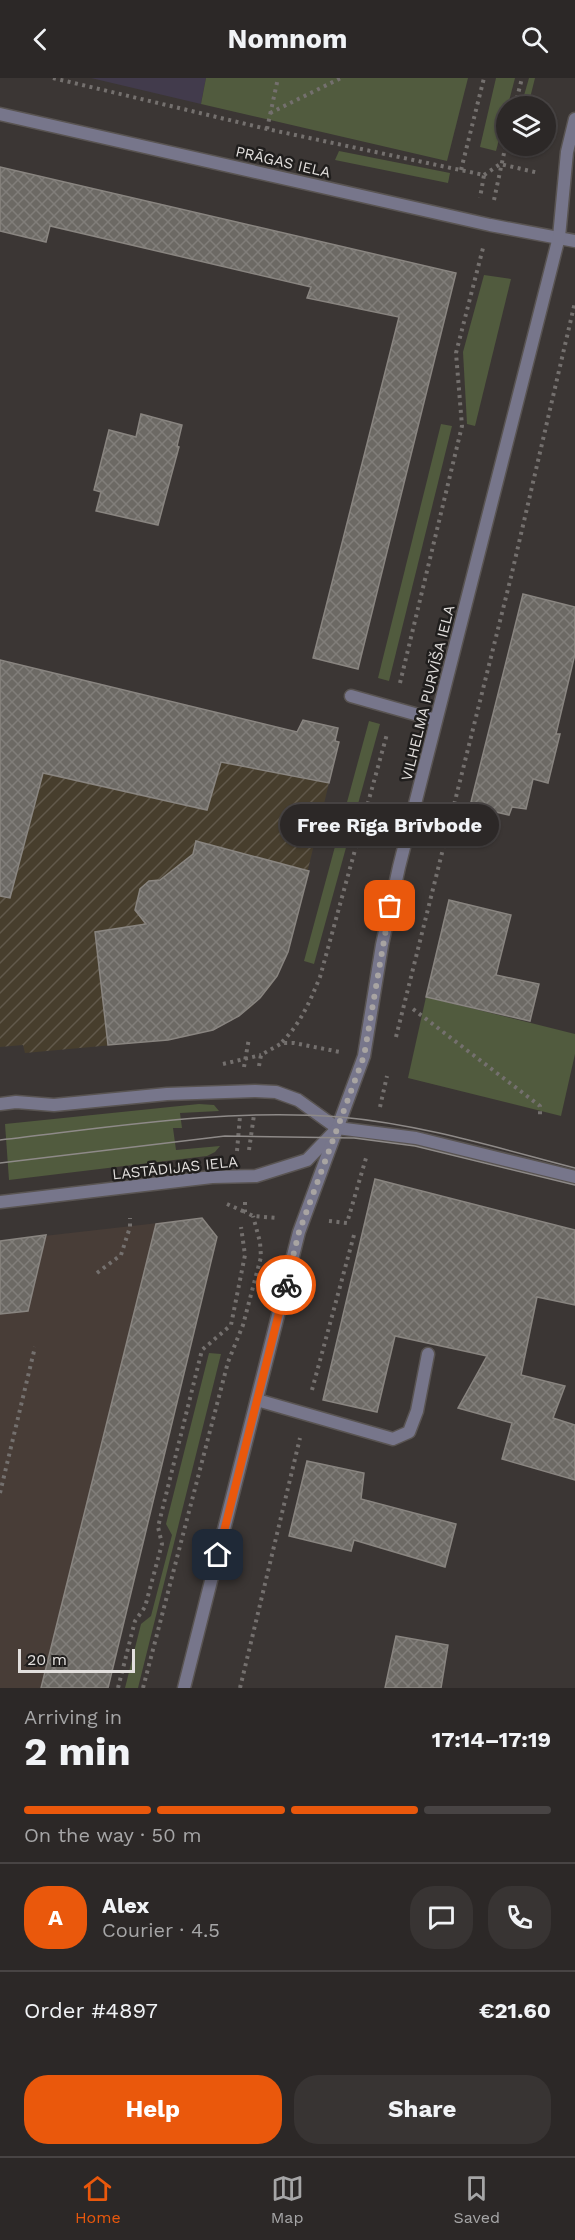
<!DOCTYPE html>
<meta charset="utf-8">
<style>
:root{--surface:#2c2827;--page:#383433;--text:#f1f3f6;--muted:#a6a6a7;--line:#484444;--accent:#ea580c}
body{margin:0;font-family:"Work Sans",sans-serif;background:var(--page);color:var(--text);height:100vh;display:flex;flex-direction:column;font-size:22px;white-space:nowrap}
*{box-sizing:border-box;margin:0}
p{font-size:20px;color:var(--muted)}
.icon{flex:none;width:33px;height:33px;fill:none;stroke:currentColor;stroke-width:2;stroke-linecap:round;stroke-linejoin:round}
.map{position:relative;height:1610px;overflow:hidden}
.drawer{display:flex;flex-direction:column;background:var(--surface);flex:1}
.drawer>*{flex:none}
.tools{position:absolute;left:496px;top:18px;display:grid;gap:12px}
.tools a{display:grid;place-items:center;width:60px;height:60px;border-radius:50%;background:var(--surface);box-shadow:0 2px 4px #0004,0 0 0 2px var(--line);font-size:30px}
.scale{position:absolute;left:18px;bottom:15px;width:117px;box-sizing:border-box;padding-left:6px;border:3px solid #e2dfdd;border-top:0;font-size:16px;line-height:21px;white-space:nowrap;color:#e2dfdd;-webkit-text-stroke:4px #201e1d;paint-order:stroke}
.pin{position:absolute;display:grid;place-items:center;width:51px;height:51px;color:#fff;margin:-26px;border-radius:12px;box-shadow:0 3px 9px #0006}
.courier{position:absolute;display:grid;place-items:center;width:60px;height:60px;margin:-30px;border:4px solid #ea580c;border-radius:50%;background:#fff;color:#222;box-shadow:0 2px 8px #0007}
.bubble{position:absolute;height:42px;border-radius:21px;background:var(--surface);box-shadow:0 2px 4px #0004,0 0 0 2px var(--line);font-size:20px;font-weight:700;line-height:42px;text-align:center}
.head em{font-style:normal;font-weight:700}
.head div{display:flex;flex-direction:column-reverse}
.head{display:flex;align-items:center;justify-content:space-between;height:102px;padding:0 24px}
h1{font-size:39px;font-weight:700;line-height:45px}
.bar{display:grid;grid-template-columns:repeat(4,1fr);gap:9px 6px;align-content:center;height:72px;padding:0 24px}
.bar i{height:8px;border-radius:4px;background:var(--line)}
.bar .active{background:var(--accent)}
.bar p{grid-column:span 4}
.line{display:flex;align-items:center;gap:15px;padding:0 24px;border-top:2px solid var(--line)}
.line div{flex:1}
.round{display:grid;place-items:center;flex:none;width:63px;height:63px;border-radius:24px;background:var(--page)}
.cta{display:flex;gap:12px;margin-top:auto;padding:12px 24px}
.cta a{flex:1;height:69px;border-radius:24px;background:var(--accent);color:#fff;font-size:24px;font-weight:700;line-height:69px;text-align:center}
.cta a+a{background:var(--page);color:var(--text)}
header{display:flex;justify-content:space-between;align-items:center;height:78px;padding:0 24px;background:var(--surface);font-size:27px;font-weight:700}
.tabs{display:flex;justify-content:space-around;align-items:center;height:84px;border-top:2px solid var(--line);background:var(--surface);font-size:16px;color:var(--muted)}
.tabs a{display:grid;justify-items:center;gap:3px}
.tabs .active{color:var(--accent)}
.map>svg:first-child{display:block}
</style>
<header><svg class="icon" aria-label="back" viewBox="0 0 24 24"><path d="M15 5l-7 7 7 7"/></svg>Nomnom<svg class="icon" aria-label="search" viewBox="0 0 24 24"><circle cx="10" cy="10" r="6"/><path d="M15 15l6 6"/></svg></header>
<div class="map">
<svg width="575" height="1610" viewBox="0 0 575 1610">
<defs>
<pattern id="industrial-furrows" width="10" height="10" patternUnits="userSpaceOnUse" patternTransform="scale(1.5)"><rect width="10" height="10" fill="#473e2d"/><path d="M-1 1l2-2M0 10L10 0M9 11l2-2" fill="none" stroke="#61594b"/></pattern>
<pattern id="building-cross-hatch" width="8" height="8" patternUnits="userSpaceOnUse" patternTransform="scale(1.5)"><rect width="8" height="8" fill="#6c6964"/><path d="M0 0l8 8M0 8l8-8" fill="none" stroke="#817e7a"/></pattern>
</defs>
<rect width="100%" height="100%" fill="#3b3634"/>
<!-- built -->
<polygon fill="#483d37" points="202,1140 217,1159 108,1610 0,1610 0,1163"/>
<!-- industrial -->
<polygon fill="url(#industrial-furrows)" points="0,626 221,684 329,705 290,865 277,898 269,910 250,930 213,952 168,962 25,975 23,967 0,969"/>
<!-- education -->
<polygon fill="#423b4c" points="91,0 206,0 201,26"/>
<!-- green -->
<g fill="#515b3e">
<polygon points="206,0 468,0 447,83 201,26"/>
<polygon points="496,0 515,0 496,73 480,69"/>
<polygon points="529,0 535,0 528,28 521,28"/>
<polygon points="339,73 450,95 448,105 335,82"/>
<polygon points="484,197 511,201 475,348 467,346 463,274"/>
<polygon points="441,346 452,348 389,603 378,600"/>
<polygon points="369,643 380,646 314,886 304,883"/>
<polygon points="426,919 575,956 575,976 561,1038 408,1000"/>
<polygon points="199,1026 214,1027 219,1033 180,1035 182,1050 173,1050 176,1072 220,1068 215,1074 207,1078 9,1102 5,1046"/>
<polygon points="209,1275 221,1276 138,1610 125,1610 141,1546 151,1538 172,1457 166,1446"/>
</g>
<!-- building -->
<g fill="url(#building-cross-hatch)" stroke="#898580" stroke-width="1.5">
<polygon points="0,89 456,195 358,591 313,580 399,239 307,220 311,209 50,148 46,164 0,153"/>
<polygon points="141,336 182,347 177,368 179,369 158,447 96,433 101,414 94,412 109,352 136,359"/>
<polygon points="523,516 575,529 575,576 556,656 560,656 548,705 533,701 526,731 512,729 509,737 470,728"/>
<polygon points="0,582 297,654 303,642 338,650 335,663 339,664 329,705 221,684 207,732 43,695 10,820 0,818"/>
<polygon points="196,763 309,793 288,874 277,898 260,920 239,938 213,952 168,962 108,967 95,854 146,846 135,832 140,811 149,803 160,802 193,776"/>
<polygon points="449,822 511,837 496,897 539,906 530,943 426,919"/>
<polygon points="375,1101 575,1152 575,1227 537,1219 521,1297 565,1308 553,1340 575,1347 575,1402 502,1381 512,1345 458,1330 487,1278 395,1258 377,1334 323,1322"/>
<polygon points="202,1140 217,1159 108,1610 41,1610 156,1146"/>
<polygon points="46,1157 28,1233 0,1236 0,1163"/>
<polygon points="307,1383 364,1395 361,1421 456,1446 445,1489 354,1462 351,1473 289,1458"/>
<polygon points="396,1558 448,1567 441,1610 385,1610"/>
</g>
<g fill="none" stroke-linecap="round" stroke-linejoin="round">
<!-- service casing -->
<g stroke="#595452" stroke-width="15">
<g id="service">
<polyline points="351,618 436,642"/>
<polyline points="257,1322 393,1361 409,1354 417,1333 428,1276"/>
</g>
</g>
<!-- minor casing -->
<g stroke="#595452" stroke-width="15">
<polyline id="minor" points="0,36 490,147 575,163"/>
</g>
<!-- tertiary casing -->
<g stroke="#595452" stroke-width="15">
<g id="tertiary">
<polyline points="0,1026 16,1024 54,1027 167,1016 255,1013 276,1014 298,1022 337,1050 416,1060 575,1099"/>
<polyline points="0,1124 212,1099 256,1098 307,1082 334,1054"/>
<polyline points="184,1610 299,1154 364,978 382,867 399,789 559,159 567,74 575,41"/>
</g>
</g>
<!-- path -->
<g stroke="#74706e" stroke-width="4" stroke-dasharray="3 4.5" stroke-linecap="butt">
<polyline points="53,0 267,51 484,97 480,120"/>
<polyline points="515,28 522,0"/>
<polyline points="270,35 341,0"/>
<polyline points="267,51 278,0"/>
<polyline points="461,92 484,0"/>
<polyline points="484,97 500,86 539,95"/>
<polyline points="494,122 507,61"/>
<polyline points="400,605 462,348 456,275 483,170"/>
<polyline points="413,931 540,1028 540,1038"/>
<polyline points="396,959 511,499 575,224"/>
<path d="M282,964C301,945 310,923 320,899L387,656"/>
<polyline points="223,986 261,977"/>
<polyline points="259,988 261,977 282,965 294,965 340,974"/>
<polyline points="244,989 249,960"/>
<polyline points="380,1029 387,998"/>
<polyline points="249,1072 254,1037"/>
<polyline points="237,1073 240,1038"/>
<polyline points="245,1124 245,1134 253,1138 277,1140"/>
<polyline points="227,1126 245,1134"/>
<polyline points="329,1143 347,1145 366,1080"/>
<polyline points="97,1195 121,1177 130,1149 130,1140"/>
<polyline points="312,1312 354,1157"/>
<polyline points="0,1415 35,1269"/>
<polyline points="118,1610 135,1543 145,1529 162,1466 158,1449 202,1272 231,1247 245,1177 241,1149"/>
<polyline points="143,1610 228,1284 243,1247 261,1179 260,1164 253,1138"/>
<polyline points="240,1610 300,1360"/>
</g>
<!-- service -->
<use href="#service" stroke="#77768b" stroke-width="12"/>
<!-- minor -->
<use href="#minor" stroke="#77768b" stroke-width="12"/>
<!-- tertiary -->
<use href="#tertiary" stroke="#77768b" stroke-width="12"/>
<!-- tram -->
<g stroke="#8e8a88" stroke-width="1.5">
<path d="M0,1062C113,1049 226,1030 340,1039C420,1046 498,1070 575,1090"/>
<polyline points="0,1085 225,1058 354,1060 415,1068 575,1107"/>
</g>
</g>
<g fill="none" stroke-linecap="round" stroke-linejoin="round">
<!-- done -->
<polyline stroke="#a8a4a2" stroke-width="6" stroke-dasharray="0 10.8" points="286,1207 299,1154 364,978 390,828"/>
<!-- route -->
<polyline stroke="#ea580c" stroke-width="8" points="218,1477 286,1207"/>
</g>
<g text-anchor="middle" stroke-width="5" stroke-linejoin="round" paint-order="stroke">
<!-- street labels -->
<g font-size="15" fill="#e2dfdd" stroke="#201e1d">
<text transform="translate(283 84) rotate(13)" y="5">PRĀGAS IELA</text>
<text transform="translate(428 615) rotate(-76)" y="5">VILHELMA PURVĪŠA IELA</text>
<text transform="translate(175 1090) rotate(-6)" y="5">LASTĀDIJAS IELA</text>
</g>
</g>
</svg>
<div class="tools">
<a><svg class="icon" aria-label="layers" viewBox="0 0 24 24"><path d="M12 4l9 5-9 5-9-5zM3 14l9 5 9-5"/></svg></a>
</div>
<div class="scale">20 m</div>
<div class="pin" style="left:390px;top:828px;background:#ea580c"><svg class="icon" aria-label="bag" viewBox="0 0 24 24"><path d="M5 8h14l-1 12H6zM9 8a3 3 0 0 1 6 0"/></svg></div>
<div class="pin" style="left:218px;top:1477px;background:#1f2937"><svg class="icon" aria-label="home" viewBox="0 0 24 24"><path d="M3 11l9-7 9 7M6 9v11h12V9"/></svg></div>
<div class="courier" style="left:286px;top:1207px"><svg class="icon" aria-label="bike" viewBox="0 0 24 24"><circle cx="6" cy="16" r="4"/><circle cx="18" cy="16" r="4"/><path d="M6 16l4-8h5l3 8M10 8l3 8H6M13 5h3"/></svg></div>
<div class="bubble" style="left:280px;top:726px;width:219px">Free Rīga Brīvbode</div>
</div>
<section class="drawer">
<div class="head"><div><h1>2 min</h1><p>Arriving in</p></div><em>17:14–17:19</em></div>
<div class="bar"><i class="active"></i><i class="active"></i><i class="active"></i><i></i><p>On the way · 50 m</p></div>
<div class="line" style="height:108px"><b class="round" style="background:var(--accent);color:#fff">A</b><div><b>Alex</b><p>Courier · 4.5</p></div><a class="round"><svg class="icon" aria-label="chat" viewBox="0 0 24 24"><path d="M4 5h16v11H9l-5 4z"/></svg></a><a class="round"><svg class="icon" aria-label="phone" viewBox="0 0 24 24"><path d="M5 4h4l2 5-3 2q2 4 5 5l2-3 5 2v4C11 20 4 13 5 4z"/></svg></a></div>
<div class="line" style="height:78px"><div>Order #4897</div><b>€21.60</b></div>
<div class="cta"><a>Help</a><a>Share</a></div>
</section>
<nav class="tabs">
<a class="active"><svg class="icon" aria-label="home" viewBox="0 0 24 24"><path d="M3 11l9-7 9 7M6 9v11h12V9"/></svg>Home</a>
<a><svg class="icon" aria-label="map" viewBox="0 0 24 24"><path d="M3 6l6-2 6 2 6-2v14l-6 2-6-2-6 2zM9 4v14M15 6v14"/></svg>Map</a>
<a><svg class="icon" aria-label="saved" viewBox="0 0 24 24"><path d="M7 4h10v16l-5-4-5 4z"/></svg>Saved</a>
</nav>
